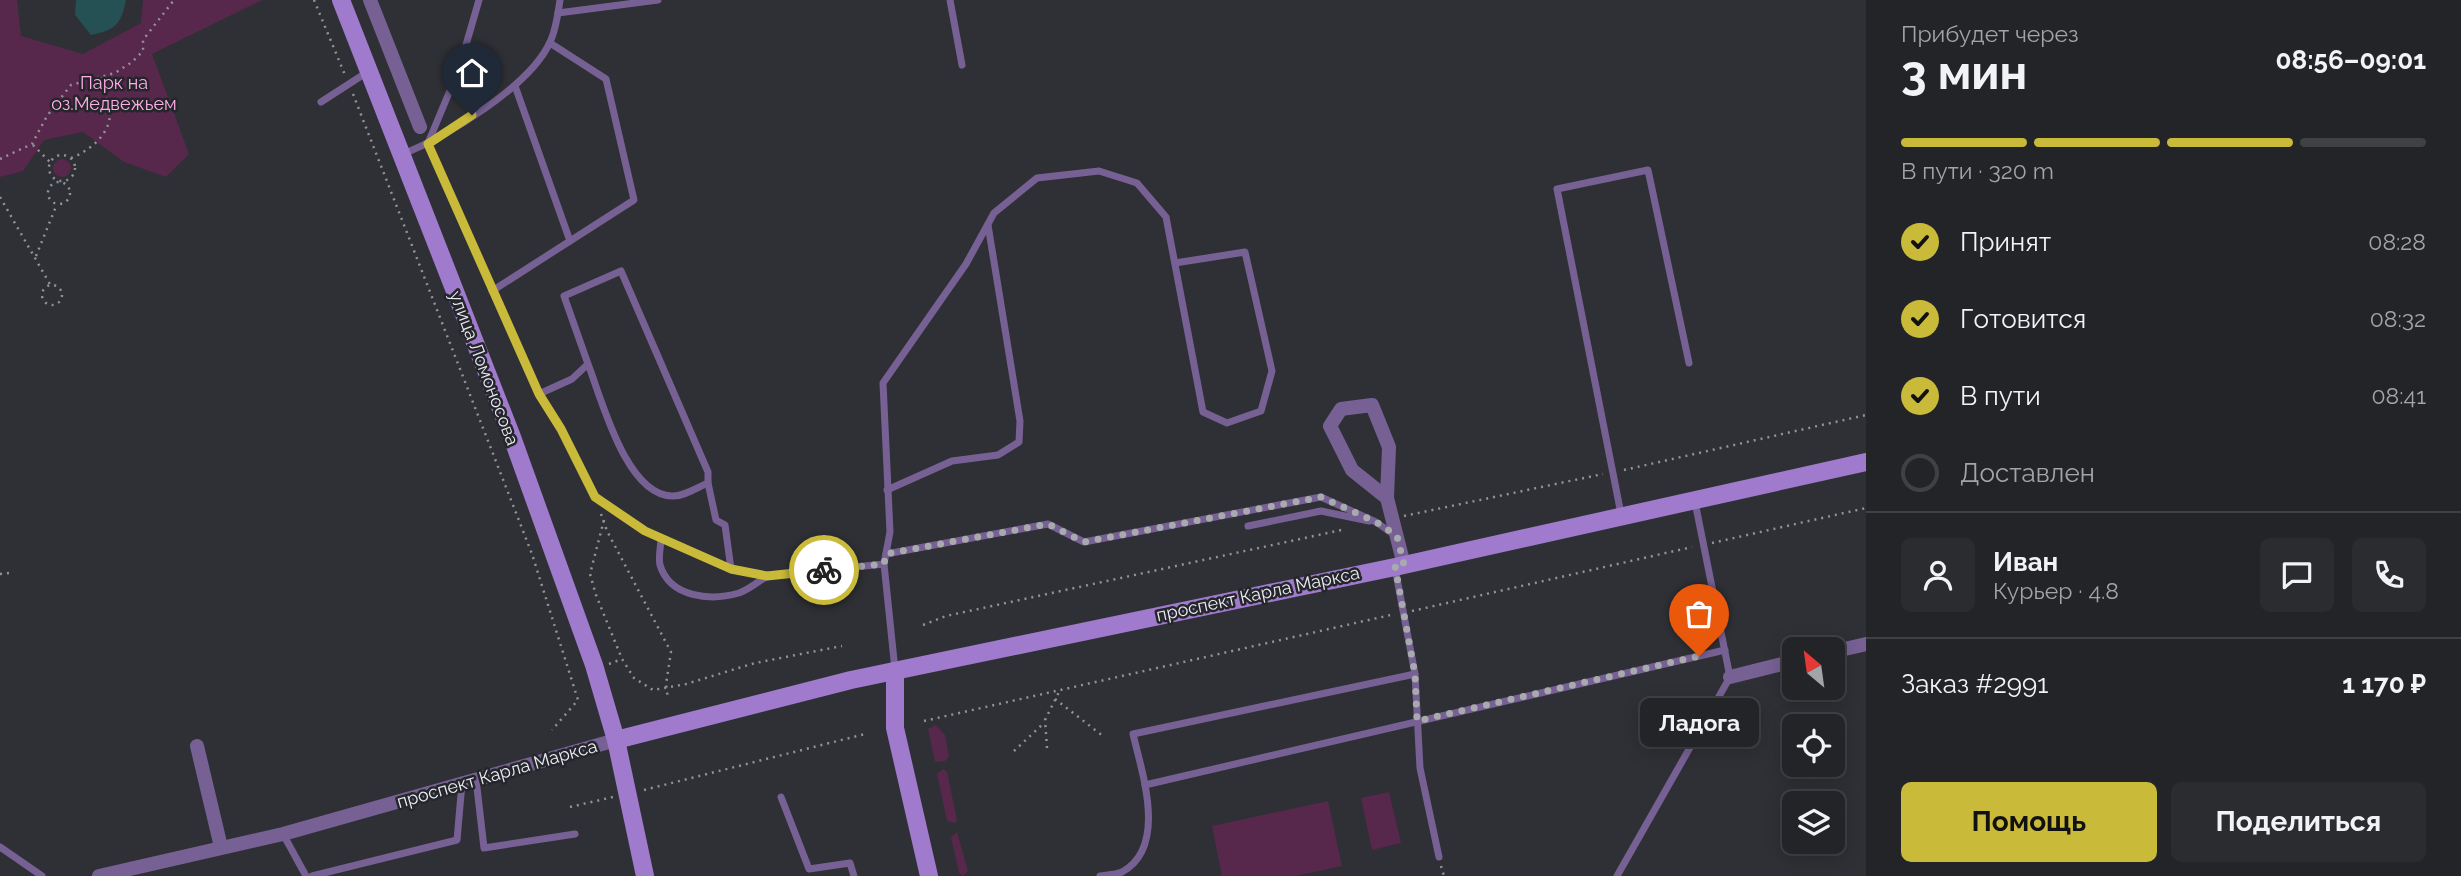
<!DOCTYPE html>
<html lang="ru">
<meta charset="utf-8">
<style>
:root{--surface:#222428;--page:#2a2c30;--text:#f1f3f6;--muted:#a2a4a8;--line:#3f4145;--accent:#caba3a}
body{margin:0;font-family:Raleway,sans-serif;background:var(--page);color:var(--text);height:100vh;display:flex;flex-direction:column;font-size:26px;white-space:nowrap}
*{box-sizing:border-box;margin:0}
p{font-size:23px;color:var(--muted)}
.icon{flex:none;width:38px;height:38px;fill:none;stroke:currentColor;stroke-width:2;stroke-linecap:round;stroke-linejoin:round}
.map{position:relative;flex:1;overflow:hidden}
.side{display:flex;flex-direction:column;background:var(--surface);width:595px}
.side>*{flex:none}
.needle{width:46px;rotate:331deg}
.buttons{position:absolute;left:1782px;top:637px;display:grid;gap:14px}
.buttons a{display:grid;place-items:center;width:63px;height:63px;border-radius:10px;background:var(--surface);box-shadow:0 4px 18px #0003,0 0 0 2px var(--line);font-size:35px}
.pin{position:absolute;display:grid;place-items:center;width:60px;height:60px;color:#fff;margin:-72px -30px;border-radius:50% 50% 50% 0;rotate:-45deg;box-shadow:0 0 7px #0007}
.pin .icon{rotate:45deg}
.courier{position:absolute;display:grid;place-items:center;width:70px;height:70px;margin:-35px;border:5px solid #caba3a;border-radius:50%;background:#fff;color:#222;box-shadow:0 2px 9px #0007}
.bubble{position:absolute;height:49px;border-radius:10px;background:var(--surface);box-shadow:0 4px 18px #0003,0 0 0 2px var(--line);font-size:23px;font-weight:700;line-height:49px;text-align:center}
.summary em{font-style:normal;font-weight:700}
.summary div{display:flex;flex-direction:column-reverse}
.summary{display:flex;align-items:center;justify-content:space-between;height:119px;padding:0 35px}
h1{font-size:46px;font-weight:700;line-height:52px}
.bar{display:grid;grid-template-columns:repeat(4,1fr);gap:10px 7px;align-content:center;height:84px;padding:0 35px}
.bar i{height:9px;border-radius:5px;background:var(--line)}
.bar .current{background:var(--accent)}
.bar p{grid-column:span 4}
.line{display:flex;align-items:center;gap:18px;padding:0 35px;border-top:2px solid var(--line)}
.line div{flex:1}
.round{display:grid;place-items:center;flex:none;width:74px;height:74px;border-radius:10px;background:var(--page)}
ol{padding:0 35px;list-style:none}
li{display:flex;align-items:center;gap:21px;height:77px}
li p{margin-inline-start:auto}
li .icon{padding:7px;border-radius:50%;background:var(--accent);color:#111;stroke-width:4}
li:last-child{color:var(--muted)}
li i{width:38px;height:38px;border:4px solid var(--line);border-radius:50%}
.button{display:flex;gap:14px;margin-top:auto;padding:14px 35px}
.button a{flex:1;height:80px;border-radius:10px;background:var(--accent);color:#111;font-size:28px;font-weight:700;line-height:80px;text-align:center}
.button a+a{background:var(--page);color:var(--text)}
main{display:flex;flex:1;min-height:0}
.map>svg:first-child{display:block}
</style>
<main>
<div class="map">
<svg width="1866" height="876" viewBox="0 0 1866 876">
<rect width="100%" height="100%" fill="#2e3035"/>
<!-- green -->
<g fill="#57284b">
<polygon points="0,0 17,0 21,36 83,54 141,23 143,0 262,0 152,54 189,154 166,177 124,162 83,132 44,140 23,171 0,177"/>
<circle cx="62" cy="168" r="9"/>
<polygon points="936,725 945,735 949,757 945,761 935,762 928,729"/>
<polygon points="943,769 947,772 957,820 955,823 947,821 937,774"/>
<polygon points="1389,792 1401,843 1372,850 1361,798"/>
<polygon points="1328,801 1342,866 1296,876 1222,876 1212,826"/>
<polygon points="957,832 968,871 963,876 959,873 951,837"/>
</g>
<!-- water -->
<path fill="#255155" d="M76,0H126C121,24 116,30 91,35L75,15Z"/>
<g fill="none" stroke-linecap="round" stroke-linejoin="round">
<!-- path -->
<g stroke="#919397" stroke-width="2.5" stroke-dasharray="2 5" stroke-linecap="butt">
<polyline points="314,0 345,75"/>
<polyline points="353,94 532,554 578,700 552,730"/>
<polyline points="33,145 50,162"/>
<circle cx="62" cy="168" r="13"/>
<path d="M71,158C92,150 117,129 108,103C105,94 100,87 102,77"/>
<polyline points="0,159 32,144 47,116 71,85 115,73 132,62 143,51 143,40 174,0"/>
<circle cx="59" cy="193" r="11"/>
<polyline points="0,197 51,286"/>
<polyline points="36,256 57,204"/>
<circle cx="52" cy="295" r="10"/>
<polyline points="1624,470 1866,415"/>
<polyline points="601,514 607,531 671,652 666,684 668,699"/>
<polyline points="1404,516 1603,474"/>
<polyline points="604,520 590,574 596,595 622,659 634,678 653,690 686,684 755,663 842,646"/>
<polyline points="1712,543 1866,508"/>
<polyline points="0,574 10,573"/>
<polyline points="1412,611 1692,547"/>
<polyline points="923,625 946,616 1346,529"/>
<polyline points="609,664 622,659"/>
<polyline points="1055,699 1103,736"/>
<polyline points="924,721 1395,614"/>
<polyline points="1047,748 1045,720 1059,692"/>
<polyline points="1014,751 1044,723"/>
<polyline points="644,790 865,734"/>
<polyline points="570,807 613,797"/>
<polyline points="1441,866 1444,876"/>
</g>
<!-- lane -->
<g stroke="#776194" stroke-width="7">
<polyline points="950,0 962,65"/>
<polyline points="558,13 658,0"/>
<polyline points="550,43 606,79 634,200 570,241"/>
<polyline points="321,102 369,71"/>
<polyline points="428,143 459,69 479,0"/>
<polyline points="428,144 539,394 561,429 595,497 645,531 731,569 767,576 884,564 895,670"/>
<path d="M401,155C445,137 530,87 550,42C556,30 558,13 560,0"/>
<polyline points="492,291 570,241 515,86"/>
<path d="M539,394L572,379L588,364C602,400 626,495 672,496C683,497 698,487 708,483V472L621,271L564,296L588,364"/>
<polyline points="708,483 716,520 725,525 731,569"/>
<polyline points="887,490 952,461 998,455 1019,442 1020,421 988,225"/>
<polyline points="1621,514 1557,189 1648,170 1689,363"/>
<polyline points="1248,526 1321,511 1369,521"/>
<path d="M661,538C661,546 658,557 660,565C670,598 711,601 739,593C748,590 758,582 767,576"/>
<polyline points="886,554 1048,524 1084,542 1321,497 1376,522 1393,534"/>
<polyline points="884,564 890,532 883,383 966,264 994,213 1037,178 1099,171 1137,183 1166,217 1203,412 1227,423 1261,411 1272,371 1245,252 1175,263"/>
<polyline points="1395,568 1415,674 1420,768 1439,857"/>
<polyline points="476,779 484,848 575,834"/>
<polyline points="1145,785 1725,650"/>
<polyline points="781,797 809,869 850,863 854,876"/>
<polyline points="283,834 306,876"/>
<polyline points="0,847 42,876"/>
<polyline points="312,876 457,840 462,783"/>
<path d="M1100,876C1106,875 1116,875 1122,872C1168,847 1142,773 1133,734L1415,674"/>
<polyline points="1617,876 1730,677 1695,502"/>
</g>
<!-- street -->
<g stroke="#776194" stroke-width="14">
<polyline points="370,0 420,127"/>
<polyline points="1387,498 1389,447 1372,405 1341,409 1330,426 1352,470 1387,498 1404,565"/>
<polyline points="1832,652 1866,644"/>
<polyline points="1730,677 1794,661"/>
<polyline points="197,746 221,847"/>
<polyline points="99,876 283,834 616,740"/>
</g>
<!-- secondary -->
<g stroke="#a07acc" stroke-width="18">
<polyline points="341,0 512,437 594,665 616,740 645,876"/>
<polyline points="895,671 895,728 929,876"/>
<polyline points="616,740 851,680 1395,567 1866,462"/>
</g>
</g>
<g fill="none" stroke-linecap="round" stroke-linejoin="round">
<!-- done -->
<polyline stroke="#a8aaad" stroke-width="7" stroke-dasharray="0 12.6" points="824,570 884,564 886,554 1048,524 1084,542 1321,497 1376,522 1397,536 1404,565 1395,566 1415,674 1417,721 1699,656"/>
<!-- route -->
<polyline stroke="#caba3a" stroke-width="9" points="472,115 428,144 539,394 561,429 595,497 645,531 731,569 767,576 824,570"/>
</g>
<g text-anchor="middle" stroke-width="5" stroke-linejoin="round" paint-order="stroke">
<!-- park labels -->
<g font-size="18" fill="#fface7" stroke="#24262b">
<text x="114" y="89">Парк на<tspan x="114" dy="21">оз.Медвежьем</tspan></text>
</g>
<!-- street labels -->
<g font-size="18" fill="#e9ebee" stroke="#24262b">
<text transform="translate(484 368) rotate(69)" y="6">улица Ломоносова</text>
<text transform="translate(1258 594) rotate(-12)" y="6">проспект Карла Маркса</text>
<text transform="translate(497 774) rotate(-16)" y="6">проспект Карла Маркса</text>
</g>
</g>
</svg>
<div class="buttons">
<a><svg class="needle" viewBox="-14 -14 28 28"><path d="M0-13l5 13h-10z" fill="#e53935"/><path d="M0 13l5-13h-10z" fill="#a2a4a8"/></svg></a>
<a><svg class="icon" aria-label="locate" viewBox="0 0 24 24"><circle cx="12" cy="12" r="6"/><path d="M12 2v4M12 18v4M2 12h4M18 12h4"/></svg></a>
<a><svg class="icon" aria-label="layers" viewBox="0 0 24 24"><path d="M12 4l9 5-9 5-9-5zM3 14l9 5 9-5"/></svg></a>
</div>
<div class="pin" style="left:1699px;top:656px;background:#ea580c"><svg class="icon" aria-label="bag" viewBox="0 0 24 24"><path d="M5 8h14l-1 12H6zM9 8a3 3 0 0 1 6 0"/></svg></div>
<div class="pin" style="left:472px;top:115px;background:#1f2937"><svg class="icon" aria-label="home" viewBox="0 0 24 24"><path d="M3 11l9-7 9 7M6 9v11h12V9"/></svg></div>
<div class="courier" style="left:824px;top:570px"><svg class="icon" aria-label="bike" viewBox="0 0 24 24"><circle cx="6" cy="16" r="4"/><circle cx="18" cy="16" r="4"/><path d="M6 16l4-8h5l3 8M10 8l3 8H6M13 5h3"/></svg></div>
<div class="bubble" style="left:1640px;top:698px;width:119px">Ладога</div>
</div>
<section class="side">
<div class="summary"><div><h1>3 мин</h1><p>Прибудет через</p></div><em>08:56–09:01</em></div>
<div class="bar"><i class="current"></i><i class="current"></i><i class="current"></i><i></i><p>В пути · 320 m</p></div>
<ol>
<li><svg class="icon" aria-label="check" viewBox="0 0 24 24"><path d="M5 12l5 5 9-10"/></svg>Принят<p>08:28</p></li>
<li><svg class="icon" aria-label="check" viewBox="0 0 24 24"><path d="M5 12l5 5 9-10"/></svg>Готовится<p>08:32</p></li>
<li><svg class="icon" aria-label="check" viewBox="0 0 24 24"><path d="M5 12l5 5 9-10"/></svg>В пути<p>08:41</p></li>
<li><i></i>Доставлен</li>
</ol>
<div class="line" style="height:126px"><a class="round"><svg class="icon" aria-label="person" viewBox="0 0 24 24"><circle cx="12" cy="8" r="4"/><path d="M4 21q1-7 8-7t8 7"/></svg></a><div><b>Иван</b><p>Курьер · 4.8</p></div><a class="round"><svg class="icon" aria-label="chat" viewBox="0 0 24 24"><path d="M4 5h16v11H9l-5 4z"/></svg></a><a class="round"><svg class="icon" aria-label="phone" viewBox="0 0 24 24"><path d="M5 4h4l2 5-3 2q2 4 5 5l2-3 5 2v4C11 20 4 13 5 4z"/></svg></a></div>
<div class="line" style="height:91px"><div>Заказ #2991</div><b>1 170 ₽</b></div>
<div class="button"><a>Помощь</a><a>Поделиться</a></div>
</section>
</main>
